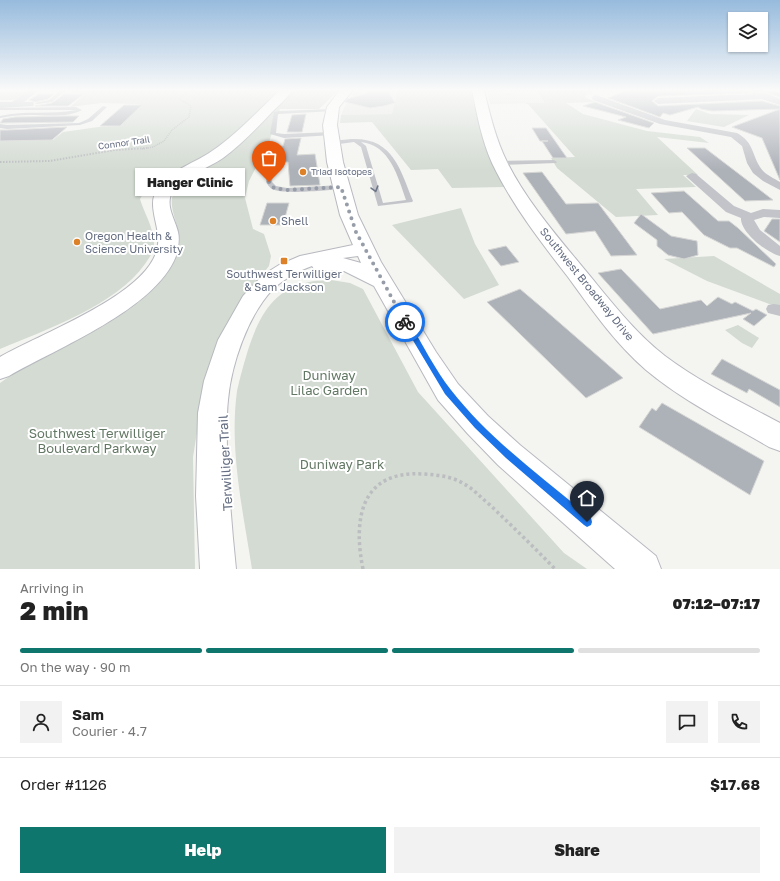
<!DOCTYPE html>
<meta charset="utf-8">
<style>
:root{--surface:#fff;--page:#f2f2f2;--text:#222;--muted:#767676;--line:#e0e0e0;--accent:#0f766e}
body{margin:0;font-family:"Golos Text",sans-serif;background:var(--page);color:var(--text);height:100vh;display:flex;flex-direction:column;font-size:15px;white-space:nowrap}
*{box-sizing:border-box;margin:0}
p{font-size:13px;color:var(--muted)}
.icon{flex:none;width:22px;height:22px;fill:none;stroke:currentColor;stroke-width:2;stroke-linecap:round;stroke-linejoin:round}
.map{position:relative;height:569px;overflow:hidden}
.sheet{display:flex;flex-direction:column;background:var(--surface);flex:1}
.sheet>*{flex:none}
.buttons{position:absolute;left:728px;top:12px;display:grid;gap:8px}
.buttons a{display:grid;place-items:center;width:40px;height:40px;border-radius:0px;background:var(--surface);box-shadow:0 1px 3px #0004;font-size:20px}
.pin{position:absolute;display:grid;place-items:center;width:34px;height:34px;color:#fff;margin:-41px -17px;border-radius:50% 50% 50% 0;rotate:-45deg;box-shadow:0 0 4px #0007}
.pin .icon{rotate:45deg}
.courier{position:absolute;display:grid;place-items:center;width:40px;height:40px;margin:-20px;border:3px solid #1a73e8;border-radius:50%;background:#fff;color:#222;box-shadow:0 1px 5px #0007}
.bubble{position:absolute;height:28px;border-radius:0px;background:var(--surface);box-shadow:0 1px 3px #0004;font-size:13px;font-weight:800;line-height:28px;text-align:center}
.head em{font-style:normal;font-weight:800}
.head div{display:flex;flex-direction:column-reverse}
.head{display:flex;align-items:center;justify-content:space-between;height:68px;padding:0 20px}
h1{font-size:26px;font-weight:800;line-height:30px}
.bar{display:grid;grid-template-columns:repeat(4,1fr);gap:6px 4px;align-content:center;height:48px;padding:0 20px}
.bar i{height:5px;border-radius:3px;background:var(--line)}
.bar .on{background:var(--accent)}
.bar p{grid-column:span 4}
.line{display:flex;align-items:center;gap:10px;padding:0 20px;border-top:1px solid var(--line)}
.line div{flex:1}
.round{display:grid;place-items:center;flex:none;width:42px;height:42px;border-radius:0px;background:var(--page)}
.primary-button{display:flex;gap:8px;margin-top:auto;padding:8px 20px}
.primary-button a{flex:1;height:46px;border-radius:0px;background:var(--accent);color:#fff;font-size:16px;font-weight:800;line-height:46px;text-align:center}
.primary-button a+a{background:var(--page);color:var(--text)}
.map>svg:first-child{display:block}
</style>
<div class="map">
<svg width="780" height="569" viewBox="0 0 780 569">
<rect width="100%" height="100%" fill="#f4f5f1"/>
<!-- built -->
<g fill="#e4e5e4">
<polygon points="356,90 398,90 392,114 341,115 345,106"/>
<polygon points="487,90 536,90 546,103 490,104"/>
</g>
<!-- green -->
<g fill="#d3dbd2">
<path d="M72,90H282L227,142L173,176L158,179L148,186L140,199C144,213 155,230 154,245C154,252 149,258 145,264C116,305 46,330 0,349V141L53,140L63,132L98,127L118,126L140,104L101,103L70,107L85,94L71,93Z"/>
<path d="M293,90H339L319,109H280L269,142L249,181L245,198L253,229L264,234L271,256L269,266L236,308L202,400L193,457L195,569H0V383C9,377 18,370 28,365C74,340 126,321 161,281C173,268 181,248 178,231C176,219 167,202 175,190C182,179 205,171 215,162C242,139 266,113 293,90Z"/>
<path d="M398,90H471C477,125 488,156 504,187L452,188L438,169L411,170L372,122L340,123L341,115L392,114Z"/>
<polygon points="536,90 590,90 593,93 587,94 585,97 595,102 566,103 583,114 647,131 700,137 709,143 657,137 698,175 683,175 696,187 636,189 658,215 616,217 557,168 551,158 575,157 528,104 525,103 545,103"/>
<polygon points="0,92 30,92 14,100 0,100"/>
<polygon points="696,109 710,114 749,115 724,127 687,121"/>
<polygon points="461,208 475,244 499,285 464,299 392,225"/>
<polygon points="714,256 780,294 780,308 707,281 664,259"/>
<path d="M331,280L350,283L363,289L418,392L564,553L587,569H252C243,511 229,450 237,391C240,377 244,363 248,350C259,317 272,290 309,282C316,280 324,281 331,280Z"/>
<polygon points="738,325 759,338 752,348 742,343 725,330"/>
</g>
<!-- building -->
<g fill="#adb1b8" stroke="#d5d6d4">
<polygon points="369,90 388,90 395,103 384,106 370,108 345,102 347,99 367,93"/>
<polygon points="628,90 772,90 780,93 780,97 768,93 753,91 751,93 658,96 652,101 658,106 762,101 780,106 780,109 712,111 701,109 698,107 670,115 663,113 660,117 608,98"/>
<polygon points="39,94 54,94 48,99 35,102 29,100"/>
<polygon points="64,94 84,94 68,106 35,106 52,103"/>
<polygon points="595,102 654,123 649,128 618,120 626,117 583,106"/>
<polygon points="124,105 142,105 120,126 100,126"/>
<polygon points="780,109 780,180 762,138 732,127"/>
<polygon points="306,114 302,132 287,132 292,115"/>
<polygon points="66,116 79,116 73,122 0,123 3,119 15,117"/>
<polygon points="67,127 52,140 0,141 0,130 7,130"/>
<polygon points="532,128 546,128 567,158 553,158 542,141 548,141 540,141"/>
<polygon points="301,138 297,155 315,154 320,185 290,186 288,162 284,162 274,146 283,146 285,139"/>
<polygon points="687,148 705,148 773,200 745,201"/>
<polygon points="542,172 566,204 598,203 637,255 611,256 595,231 566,234 523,173"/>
<polygon points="684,191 718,221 729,221 738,228 776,264 774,267 737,248 730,248 704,235 682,212 669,213 651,193"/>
<polygon points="267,203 289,203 283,225 260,225"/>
<polygon points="641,214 671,236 697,241 698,255 684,259 668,255 657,246 657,240 634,223"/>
<polygon points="772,219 780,219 780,242 764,231"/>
<polygon points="506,246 519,262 501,266 488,250"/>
<polygon points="621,269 660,309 701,300 707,306 718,297 732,304 735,302 753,311 756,309 767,315 754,326 743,319 751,313 653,334 598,273"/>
<polygon points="520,289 546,311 623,378 586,398 487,302"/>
<polygon points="722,359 780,390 780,407 749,389 747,393 711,374"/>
<polygon points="662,403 764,461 750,495 639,427 652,408 656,411"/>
</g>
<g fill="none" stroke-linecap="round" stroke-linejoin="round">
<!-- secondary casing -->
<g stroke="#b7b9bf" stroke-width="2">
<g id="secondary">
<path d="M280,90H293C287,98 279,105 272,112C257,128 241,145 223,158C207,169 185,175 173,191C164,204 175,219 178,232C180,240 178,248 176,256C156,309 57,348 9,376L0,379V357C40,334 141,297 156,253C165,229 143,207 159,186C173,169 195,163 212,151C237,134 258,111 280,90Z"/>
<path d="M340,90H353L339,107L337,125L343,162L358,215L381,262L436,352L458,384L488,416L520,445L656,556L661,569H615L498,465L468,434L438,400L374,286L344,271L321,270L314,269L312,266C298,271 284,279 273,289C248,315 231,365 228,400C226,418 227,436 227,454C229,493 232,531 236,569H200L196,496L198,413L204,381L218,340L243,296L263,275L279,265L300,256L353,245L340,215L327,162L323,125L327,107ZM358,256L361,263L343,258Z"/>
<path d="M472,90H484C490,115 496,140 507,162C527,202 557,236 585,270C610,300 634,332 665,356C701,383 741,402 780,423V451L769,447C728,423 683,401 646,370C615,343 592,310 568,277C540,241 512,205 492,163C482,141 477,115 472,90Z"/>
</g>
</g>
<!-- path-far2 -->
<polyline stroke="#bcbdc0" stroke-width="1.5" stroke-dasharray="1 1" stroke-linecap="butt" points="142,149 153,147 164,141 172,130 189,117 191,106 181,100 180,97 187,93 201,90"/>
<!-- path-far1 -->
<polyline stroke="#bcbdc0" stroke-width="2" stroke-dasharray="1.5 1.5" stroke-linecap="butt" points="0,162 49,161 115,150 148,148"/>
<!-- path -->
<path stroke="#bcbdc0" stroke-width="3.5" stroke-dasharray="3 3" stroke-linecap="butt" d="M363,569C353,520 360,470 423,474C437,475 452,476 464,484C474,489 481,498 490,505C512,526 534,547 555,569"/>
<!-- lane -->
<g fill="#c2c4c9" fill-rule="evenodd">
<polygon points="61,90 66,90 52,102 37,104 35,103 49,100"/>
<polygon points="103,106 107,107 92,121 80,125 7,129 0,128 0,124 7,125 79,123 88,119"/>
<path d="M76,107L82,110C68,118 45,115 29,115C19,115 10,116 0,118V116C25,110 51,115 76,110H0V108Z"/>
<polygon points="332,109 334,110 334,111 278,114 276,133 284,134 331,132 333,133 333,135 284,138 270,134 274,112 279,111"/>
<path d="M351,139C393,137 400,169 413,201L412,202L378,206L361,147L354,142L332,145L329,143L332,141ZM361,142C390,145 398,177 406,200L383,203L366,146Z"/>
<polygon points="554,160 557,162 556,163 501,165 498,163 501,161"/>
<path d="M270,169L273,171L272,182L276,186L287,188L341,185L344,187L341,189C328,190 282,195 272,189C270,188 267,184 266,182L267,171Z"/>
</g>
<!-- street -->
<g fill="#c2c4c9" fill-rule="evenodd">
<polygon points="29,90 39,90 24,102 33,102 34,104 33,106 0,108 0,102 12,102"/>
<polygon points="753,92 768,94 780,99 780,105 762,99 658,104 654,101 658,98 752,94"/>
<path d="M596,95L665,120L737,133C754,143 751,152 760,167C764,174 773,178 780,182V190L763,181L753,173L747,163L742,146L731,137L660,124L593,100L592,98L593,96Z"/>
<path d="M692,173L696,174L734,206L751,213L763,209L780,210V218L764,217L754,220L760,230L780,246V256C767,253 740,232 741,218L726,212L688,178L686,176Z"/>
<polygon points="774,304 780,305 780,316 768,313 766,309 768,305"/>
</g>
<!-- secondary -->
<use href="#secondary" fill="#fff" fill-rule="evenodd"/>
</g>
<!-- one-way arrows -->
<defs><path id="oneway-chevron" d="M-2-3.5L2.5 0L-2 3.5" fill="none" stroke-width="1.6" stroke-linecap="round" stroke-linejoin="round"/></defs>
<use stroke="#6d7688" href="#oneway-chevron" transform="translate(375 189) rotate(74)"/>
<!-- sky -->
<linearGradient id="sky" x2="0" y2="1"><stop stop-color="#97bbdd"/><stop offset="0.53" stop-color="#fafaf9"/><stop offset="1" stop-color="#fafaf9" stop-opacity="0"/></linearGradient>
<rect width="780" height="170" fill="url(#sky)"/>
<!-- route -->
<path fill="#1a73e8" d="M405,319L408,320C421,342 436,371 451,390C490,440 543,478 591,518L592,522L591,525L587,527L584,525L506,458L475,428L445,394L402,322Z"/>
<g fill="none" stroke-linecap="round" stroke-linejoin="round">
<!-- done -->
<polyline stroke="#969da8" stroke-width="4" stroke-dasharray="0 7.2" points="269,182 274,188 286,190 341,187 356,232 405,322"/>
</g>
<!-- markers -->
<g fill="#dd8128" stroke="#fff" stroke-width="1.5">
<circle cx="303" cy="172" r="4"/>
<circle cx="273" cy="221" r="4"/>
<circle cx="77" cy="242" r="4"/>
<rect x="280" y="257" width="8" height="8" rx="2"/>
</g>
<g text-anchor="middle" stroke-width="4" stroke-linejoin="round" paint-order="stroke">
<!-- far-street labels -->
<g font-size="9" fill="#646d81" stroke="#fff">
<text transform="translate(124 143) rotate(-8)" y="3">Connor Trail</text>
</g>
<!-- far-poi labels -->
<g font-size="9" fill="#646d81" stroke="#fff" text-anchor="start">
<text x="311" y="175">Triad Isotopes</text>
</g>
<!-- poi labels -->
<g font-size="11" fill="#646d81" stroke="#fff" text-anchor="start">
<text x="281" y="225">Shell</text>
<text x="85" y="240">Oregon Health &amp;<tspan x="85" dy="13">Science University</tspan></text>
<text x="284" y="278" text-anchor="middle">Southwest Terwilliger<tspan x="284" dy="13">&amp; Sam Jackson</tspan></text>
</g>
<!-- street labels -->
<g font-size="11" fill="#646d81" stroke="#fff">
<text transform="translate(587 284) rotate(51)" y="4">Southwest Broadway Drive</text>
</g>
<!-- near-park labels -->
<g font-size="13" fill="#637864" stroke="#fff">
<text x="329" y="380">Duniway<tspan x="329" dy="15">Lilac Garden</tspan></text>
<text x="97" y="438">Southwest Terwilliger<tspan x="97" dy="15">Boulevard Parkway</tspan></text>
<text x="342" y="469">Duniway Park</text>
</g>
<!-- near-street labels -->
<g font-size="13" fill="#646d81" stroke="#fff">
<text transform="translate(225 463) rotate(-93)" y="5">Terwilliger Trail</text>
</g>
</g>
</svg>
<div class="buttons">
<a><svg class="icon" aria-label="layers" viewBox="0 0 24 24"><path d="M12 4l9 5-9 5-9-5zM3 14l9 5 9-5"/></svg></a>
</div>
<div class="pin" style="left:269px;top:182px;background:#ea580c"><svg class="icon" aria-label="bag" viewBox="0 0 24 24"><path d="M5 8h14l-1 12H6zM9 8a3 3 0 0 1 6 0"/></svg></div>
<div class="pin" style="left:587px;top:522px;background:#1f2937"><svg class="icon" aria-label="home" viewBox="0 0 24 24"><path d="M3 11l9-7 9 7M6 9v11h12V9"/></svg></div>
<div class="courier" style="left:405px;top:322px"><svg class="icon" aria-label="bike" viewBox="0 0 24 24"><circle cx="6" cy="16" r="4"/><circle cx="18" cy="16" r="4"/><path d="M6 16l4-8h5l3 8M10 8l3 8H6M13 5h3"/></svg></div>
<div class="bubble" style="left:135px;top:168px;width:110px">Hanger Clinic</div>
</div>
<section class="sheet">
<div class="head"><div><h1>2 min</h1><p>Arriving in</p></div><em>07:12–07:17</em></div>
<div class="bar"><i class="on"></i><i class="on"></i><i class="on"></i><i></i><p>On the way · 90 m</p></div>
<div class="line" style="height:72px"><a class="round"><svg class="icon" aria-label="person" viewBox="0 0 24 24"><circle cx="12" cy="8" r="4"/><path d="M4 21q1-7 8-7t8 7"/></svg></a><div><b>Sam</b><p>Courier · 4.7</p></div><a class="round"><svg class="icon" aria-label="chat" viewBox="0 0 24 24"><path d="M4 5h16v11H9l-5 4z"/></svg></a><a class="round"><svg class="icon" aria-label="phone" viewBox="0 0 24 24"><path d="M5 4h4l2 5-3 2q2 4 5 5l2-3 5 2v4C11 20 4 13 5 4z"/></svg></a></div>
<div class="line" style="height:52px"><div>Order #1126</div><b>$17.68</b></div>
<div class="primary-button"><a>Help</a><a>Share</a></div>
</section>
